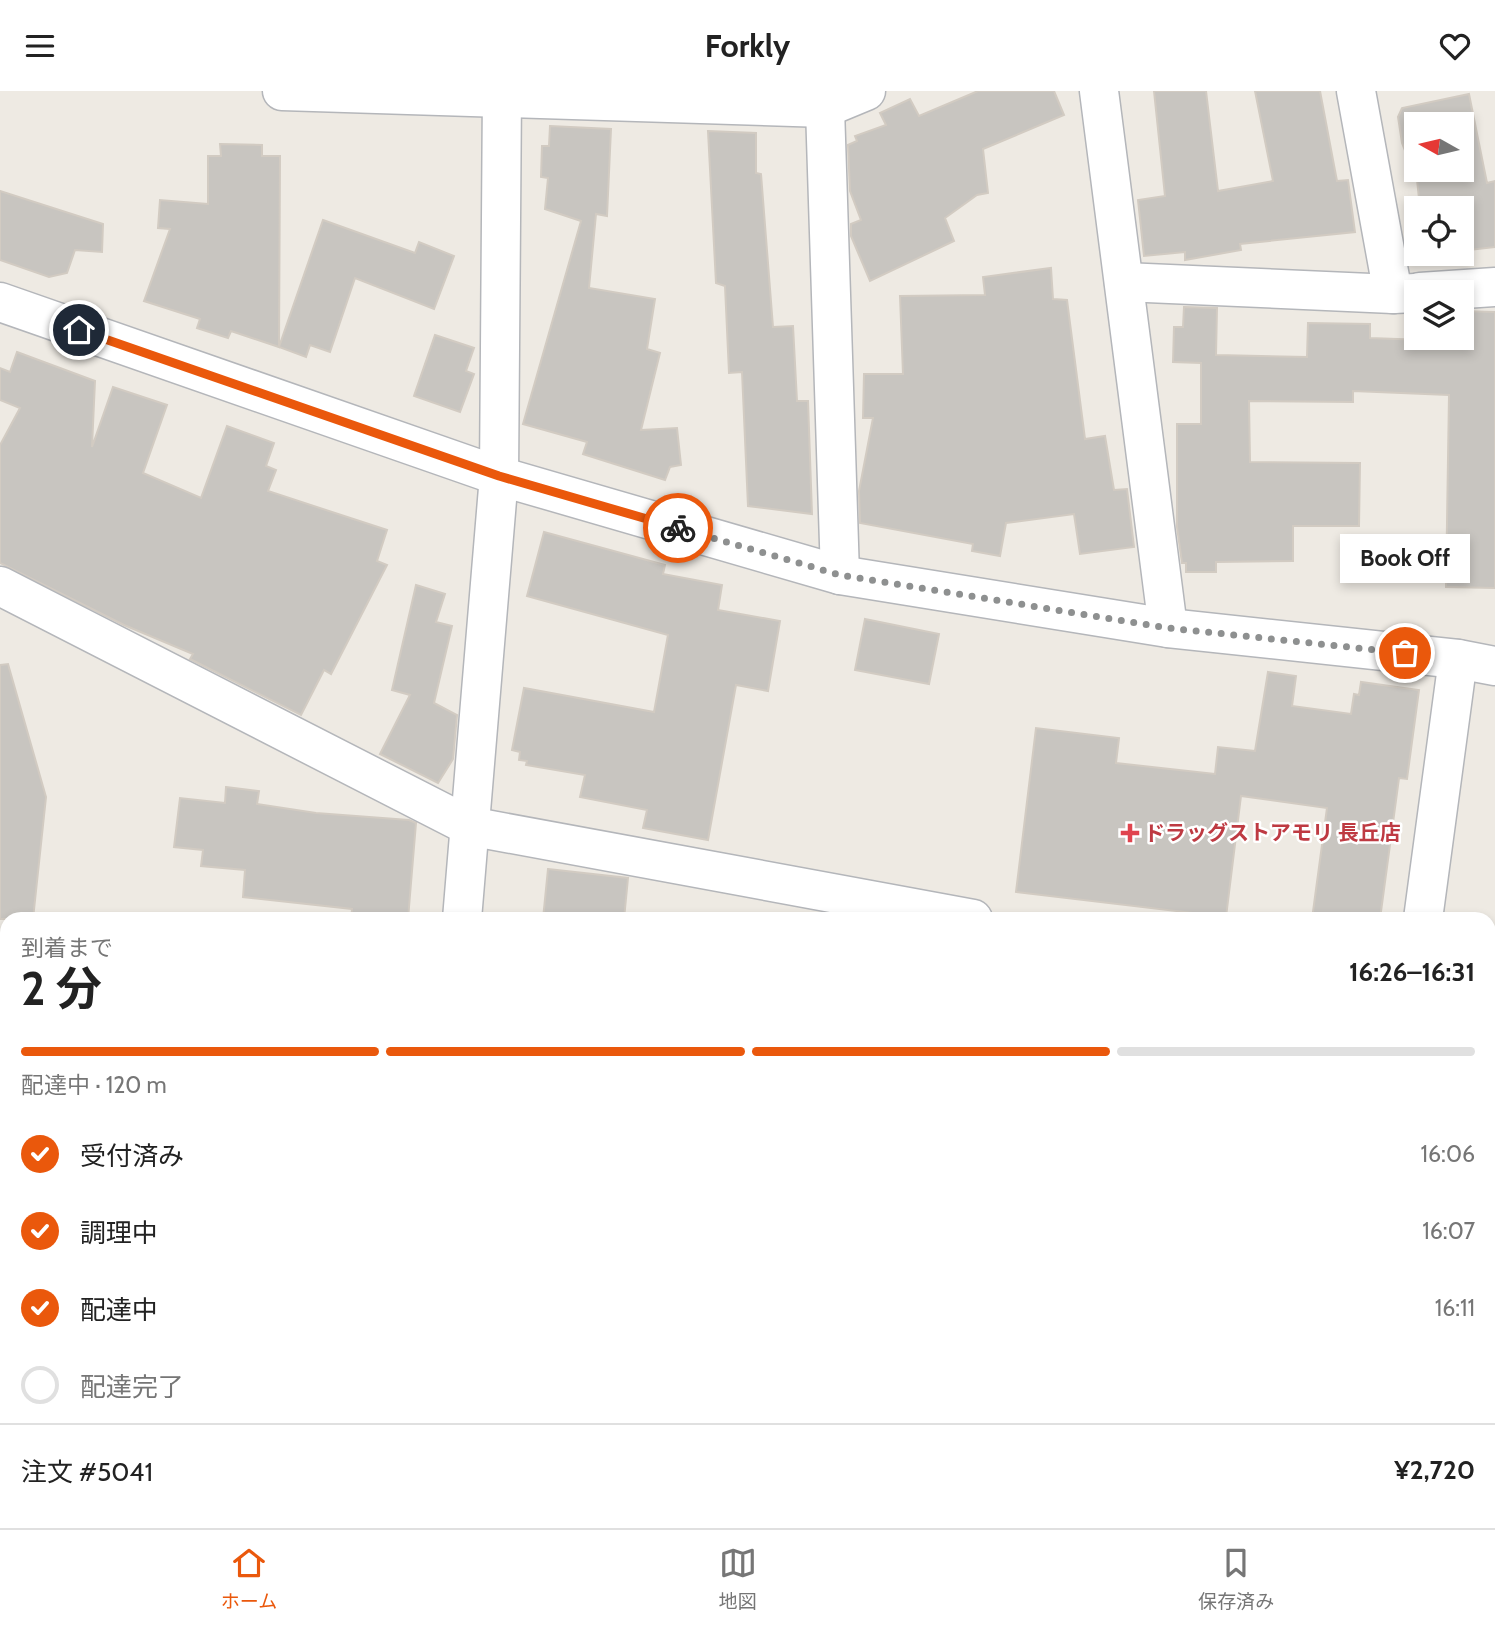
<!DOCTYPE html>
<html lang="ja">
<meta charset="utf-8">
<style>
:root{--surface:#fff;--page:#f6f6f6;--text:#222;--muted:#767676;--line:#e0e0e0;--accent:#ea580c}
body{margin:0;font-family:Cabin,"Noto Sans JP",sans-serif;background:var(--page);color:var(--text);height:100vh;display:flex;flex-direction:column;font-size:26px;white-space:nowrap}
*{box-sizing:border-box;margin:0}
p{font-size:23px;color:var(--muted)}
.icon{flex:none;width:38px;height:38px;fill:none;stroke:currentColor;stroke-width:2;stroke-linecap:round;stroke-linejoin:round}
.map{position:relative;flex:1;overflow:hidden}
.drawer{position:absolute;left:0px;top:821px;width:1496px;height:618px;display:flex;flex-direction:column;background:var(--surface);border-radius:21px 21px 0 0;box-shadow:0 4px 10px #0003}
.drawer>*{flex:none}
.needle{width:46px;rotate:278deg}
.controls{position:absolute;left:1404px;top:21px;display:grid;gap:14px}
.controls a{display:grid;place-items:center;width:70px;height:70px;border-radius:0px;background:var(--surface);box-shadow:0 4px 10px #0003;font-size:35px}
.pin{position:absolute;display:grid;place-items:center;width:60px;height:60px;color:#fff;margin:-30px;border:4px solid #fff;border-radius:50%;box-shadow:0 2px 7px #0007}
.courier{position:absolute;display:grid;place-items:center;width:70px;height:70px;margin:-35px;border:5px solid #ea580c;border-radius:50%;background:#fff;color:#222;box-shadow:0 2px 9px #0007}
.bubble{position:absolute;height:49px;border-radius:0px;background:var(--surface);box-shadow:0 4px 10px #0003;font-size:23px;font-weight:700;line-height:49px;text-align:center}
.head em{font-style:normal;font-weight:700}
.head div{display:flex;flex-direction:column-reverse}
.head{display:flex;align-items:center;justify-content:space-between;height:119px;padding:0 21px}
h1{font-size:46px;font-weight:700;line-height:52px}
.bar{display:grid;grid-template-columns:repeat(4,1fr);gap:10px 7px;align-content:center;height:84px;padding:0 21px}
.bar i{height:9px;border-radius:5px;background:var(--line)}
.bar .selected{background:var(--accent)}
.bar p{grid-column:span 4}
.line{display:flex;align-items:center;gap:18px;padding:0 21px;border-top:2px solid var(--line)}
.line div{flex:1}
ol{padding:0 21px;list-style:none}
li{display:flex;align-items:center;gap:21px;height:77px}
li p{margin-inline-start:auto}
li .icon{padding:7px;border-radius:50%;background:var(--accent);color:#fff;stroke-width:4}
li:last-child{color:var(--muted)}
li i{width:38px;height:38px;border:4px solid var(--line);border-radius:50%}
header{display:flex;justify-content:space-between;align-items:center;height:91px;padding:0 21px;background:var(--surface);font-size:32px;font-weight:700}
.menu{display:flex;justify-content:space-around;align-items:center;height:98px;border-top:2px solid var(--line);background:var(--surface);font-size:19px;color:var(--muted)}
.menu a{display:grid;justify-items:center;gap:4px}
.menu .selected{color:var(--accent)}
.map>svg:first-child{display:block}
</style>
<header><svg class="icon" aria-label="menu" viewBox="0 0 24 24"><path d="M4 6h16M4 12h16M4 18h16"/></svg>Forkly<svg class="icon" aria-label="heart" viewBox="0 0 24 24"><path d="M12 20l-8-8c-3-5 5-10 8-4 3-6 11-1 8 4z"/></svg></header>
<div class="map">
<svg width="1495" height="1437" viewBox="0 0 1495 1437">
<rect width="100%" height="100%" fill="#eeeae3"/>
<!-- green -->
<polygon fill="#c4e5c0" points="0,1125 7,1126 7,1393 0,1392"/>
<!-- building -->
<g fill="#c8c5c0" stroke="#d2cbc2" stroke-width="2">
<polygon points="978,0 1054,0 1064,24 983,58 988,102 977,104 945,127 954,150 870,190 851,145 851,133 861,129 850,100 848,54 857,50 855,45 886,34 880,22 910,8 919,25"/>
<polygon points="1154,0 1206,0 1218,100 1273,90 1255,0 1320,0 1337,90 1348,89 1355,141 1240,153 1241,159 1185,169 1185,161 1144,165 1138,109 1165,105"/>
<polygon points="1469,3 1487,92 1495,90 1495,156 1461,160 1461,117 1420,117 1416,79 1461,79 1461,33 1416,33 1416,77 1415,67 1406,62 1402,52 1398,26 1402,17"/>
<polygon points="550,35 611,38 607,125 596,123 589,197 655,208 647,258 660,262 641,339 677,337 681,374 670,376 665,389 583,363 587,351 523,333 581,130 545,118 548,87 541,86 542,55 549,55"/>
<polygon points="708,40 756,42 756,82 761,83 773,236 793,235 797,310 808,310 812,423 748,415 742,281 729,282 725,195 716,192"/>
<polygon points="220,53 262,54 262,65 280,65 279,256 231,240 228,247 197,237 200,228 144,210 170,138 158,137 160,109 208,113 208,65 221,65"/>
<polygon points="0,100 103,133 102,161 75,159 67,182 49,186 0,169"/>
<polygon points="323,129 415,162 419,151 454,165 434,218 355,187 330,261 310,254 306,266 279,256"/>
<polygon points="1051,177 1053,208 1067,209 1085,348 1105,345 1114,399 1127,398 1134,456 1080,463 1074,423 1006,432 1000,465 972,460 973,453 860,432 859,400 873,327 863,327 864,283 903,283 900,205 985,204 983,186"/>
<polygon points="1184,216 1217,217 1216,264 1307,266 1308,232 1370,233 1370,247 1452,250 1452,247 1461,247 1461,220 1495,221 1495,497 1446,496 1449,304 1353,300 1353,311 1249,310 1250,371 1360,372 1359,435 1293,435 1293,470 1216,471 1216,481 1186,481 1186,472 1182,472 1177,436 1177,333 1201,333 1201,272 1173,271 1174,236 1183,236"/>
<polygon points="435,244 474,257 466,280 474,283 460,321 414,305"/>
<polygon points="17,261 95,290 92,356 113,296 167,314 143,382 201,407 227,335 274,352 266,375 276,379 268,400 387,439 377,470 387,474 331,583 324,579 301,624 190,568 193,563 124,534 0,472 0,354 20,317 0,309 0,277 10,281"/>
<polygon points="544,441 665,474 663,483 722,494 718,519 780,530 768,600 736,594 708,749 643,737 647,719 580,706 585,684 526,674 527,670 519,669 520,661 512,659 524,597 654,621 668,544 527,505"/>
<polygon points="416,494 445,503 436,531 452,535 434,612 457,624 453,668 438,692 380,663 410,604 392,599"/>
<polygon points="865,528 939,543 929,593 855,579"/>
<polygon points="8,573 46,706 33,828 0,828 0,574"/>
<polygon points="1268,581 1296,585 1292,615 1351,623 1354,603 1359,604 1361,591 1419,599 1407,688 1399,687 1380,828 1312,828 1327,717 1241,705 1226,826 1016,801 1036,637 1119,647 1116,672 1215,683 1218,656 1255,660"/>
<polygon points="226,696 259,700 257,713 316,722 409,729 416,732 408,828 351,828 352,818 243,806 245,779 201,775 203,759 174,756 180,707 225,712"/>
<polygon points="548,778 628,787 624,828 543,828"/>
</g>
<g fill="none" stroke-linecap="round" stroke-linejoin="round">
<!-- minor casing -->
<g stroke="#b4b6ba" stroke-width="41">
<g id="minor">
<polyline points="282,0 825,17 866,0"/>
<polyline points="1099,0 1168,537"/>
<polyline points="1356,0 1393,203"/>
<polyline points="825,17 840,484"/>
<polyline points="1124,191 1393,203 1416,202"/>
<polyline points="1420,201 1495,196"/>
<polyline points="0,211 499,385 840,484 1168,537 1458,568 1495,575"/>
<polyline points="0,495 469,735 973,828"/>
<polyline points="462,828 499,385 502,0"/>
<polyline points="1423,828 1458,568"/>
<polyline points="0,938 7,939"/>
<polyline points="1489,1318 1495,1319"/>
<polyline points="317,1437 320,1432"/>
<polyline points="747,1437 748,1432"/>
<polyline points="1070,1437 1071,1432"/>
<polyline points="1347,1437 1348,1432"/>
</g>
</g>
<!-- minor -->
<use href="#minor" stroke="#fff" stroke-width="38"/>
</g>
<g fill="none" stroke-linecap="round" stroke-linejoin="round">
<!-- done -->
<polyline stroke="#8e9090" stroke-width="7" stroke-dasharray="0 12.6" points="678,437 840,484 1168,537 1405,562"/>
<!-- route -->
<polyline stroke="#ea580c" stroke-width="9" points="79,239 499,385 678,437"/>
</g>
<!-- markers -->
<path fill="#e0444e" stroke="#fff" stroke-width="2.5" d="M1126.5 731.5h7v7h7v7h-7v7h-7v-7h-7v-7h7z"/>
<g text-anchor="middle" stroke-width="5" stroke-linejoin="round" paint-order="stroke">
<!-- health labels -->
<g font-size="21" font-weight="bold" fill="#be3a42" stroke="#fff" text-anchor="start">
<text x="1144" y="749">ドラッグストアモリ 長丘店</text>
</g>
</g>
</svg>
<div class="controls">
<a><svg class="needle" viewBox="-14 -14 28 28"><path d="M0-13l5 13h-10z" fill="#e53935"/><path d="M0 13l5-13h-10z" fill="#767676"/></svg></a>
<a><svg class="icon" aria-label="locate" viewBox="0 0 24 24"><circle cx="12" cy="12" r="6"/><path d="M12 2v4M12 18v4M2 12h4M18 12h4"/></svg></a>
<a><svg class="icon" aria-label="layers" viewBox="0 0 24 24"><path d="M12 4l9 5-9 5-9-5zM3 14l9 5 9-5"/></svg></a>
</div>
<div class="pin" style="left:1405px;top:562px;background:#ea580c"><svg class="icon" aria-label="bag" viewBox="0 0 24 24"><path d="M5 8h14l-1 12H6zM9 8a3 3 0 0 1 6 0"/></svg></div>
<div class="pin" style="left:79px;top:239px;background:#1f2937"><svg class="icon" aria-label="home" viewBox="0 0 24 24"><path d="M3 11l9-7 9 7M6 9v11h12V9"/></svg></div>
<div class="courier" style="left:678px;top:437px"><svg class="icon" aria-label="bike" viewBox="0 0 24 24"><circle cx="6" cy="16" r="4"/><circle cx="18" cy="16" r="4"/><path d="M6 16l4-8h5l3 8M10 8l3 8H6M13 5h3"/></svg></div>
<div class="bubble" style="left:1340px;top:443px;width:130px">Book Off</div>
<section class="drawer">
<div class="head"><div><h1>2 分</h1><p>到着まで</p></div><em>16:26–16:31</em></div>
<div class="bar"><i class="selected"></i><i class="selected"></i><i class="selected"></i><i></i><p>配達中 · 120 m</p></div>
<ol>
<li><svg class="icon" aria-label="check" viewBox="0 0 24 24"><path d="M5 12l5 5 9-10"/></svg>受付済み<p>16:06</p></li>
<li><svg class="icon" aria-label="check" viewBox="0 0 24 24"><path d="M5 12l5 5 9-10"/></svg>調理中<p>16:07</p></li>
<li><svg class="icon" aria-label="check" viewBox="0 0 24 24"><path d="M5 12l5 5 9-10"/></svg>配達中<p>16:11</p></li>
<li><i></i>配達完了</li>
</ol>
<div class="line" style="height:91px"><div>注文 #5041</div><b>¥2,720</b></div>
</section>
</div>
<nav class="menu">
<a class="selected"><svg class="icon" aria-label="home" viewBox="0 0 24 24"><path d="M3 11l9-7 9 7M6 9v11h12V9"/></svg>ホーム</a>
<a><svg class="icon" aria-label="map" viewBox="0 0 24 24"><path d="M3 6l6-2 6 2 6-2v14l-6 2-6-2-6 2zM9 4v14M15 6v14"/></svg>地図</a>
<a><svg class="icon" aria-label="saved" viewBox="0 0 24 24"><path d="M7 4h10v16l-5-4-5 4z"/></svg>保存済み</a>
</nav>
